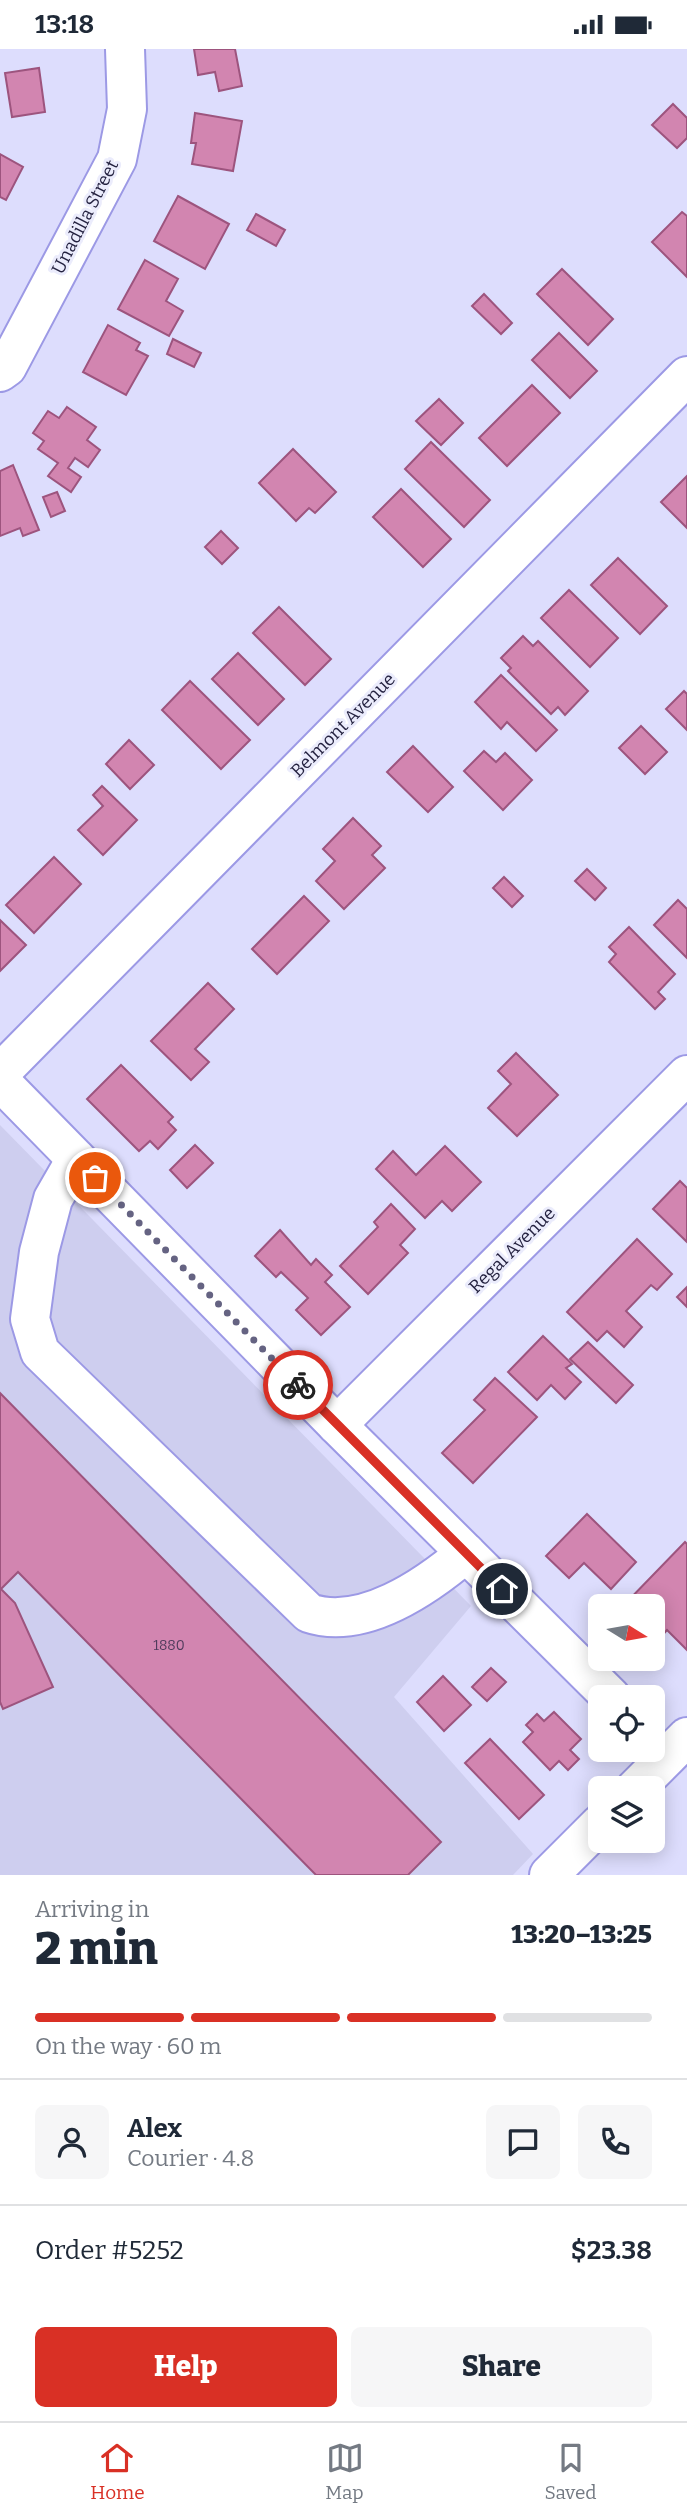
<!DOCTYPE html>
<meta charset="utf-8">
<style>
:root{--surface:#fff;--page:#f6f6f7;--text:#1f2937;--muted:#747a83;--line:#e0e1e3;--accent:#d93025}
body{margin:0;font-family:Bitter,serif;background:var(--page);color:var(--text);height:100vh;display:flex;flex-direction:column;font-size:26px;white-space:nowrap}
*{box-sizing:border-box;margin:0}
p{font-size:23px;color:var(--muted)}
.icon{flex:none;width:38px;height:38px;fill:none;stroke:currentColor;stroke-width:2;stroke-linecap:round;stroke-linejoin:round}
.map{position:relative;height:1826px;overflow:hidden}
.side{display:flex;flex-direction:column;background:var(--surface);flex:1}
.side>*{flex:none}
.needle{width:46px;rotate:101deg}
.buttons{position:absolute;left:588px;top:1545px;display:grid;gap:14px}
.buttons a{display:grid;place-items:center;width:77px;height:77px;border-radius:10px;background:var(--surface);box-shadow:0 4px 18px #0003;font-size:35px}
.pin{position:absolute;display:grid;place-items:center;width:60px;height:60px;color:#fff;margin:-30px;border:4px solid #fff;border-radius:50%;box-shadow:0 2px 7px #0007}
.courier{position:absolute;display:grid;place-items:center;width:70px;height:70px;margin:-35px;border:5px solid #d93025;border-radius:50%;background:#fff;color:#222;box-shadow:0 2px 9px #0007}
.head em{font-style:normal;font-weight:800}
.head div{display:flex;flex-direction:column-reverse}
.head{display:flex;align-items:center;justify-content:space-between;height:119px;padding:0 35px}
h1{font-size:46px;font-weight:800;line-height:52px}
.bar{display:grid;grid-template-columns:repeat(4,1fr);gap:10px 7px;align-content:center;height:84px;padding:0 35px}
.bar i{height:9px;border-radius:5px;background:var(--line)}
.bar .active{background:var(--accent)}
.bar p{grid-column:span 4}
.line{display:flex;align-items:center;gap:18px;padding:0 35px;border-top:2px solid var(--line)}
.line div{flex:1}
.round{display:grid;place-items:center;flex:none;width:74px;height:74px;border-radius:10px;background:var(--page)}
.primary-button{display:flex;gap:14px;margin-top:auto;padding:14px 35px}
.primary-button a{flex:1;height:80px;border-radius:10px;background:var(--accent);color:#fff;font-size:28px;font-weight:800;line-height:80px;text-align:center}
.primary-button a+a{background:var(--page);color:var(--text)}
.status{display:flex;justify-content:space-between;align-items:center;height:49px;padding:0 35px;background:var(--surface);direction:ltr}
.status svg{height:19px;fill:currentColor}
.tabs{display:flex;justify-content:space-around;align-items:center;height:98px;border-top:2px solid var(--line);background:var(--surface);font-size:19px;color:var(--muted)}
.tabs a{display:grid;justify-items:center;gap:4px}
.tabs .active{color:var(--accent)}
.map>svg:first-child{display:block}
</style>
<div class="status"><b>13:18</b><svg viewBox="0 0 49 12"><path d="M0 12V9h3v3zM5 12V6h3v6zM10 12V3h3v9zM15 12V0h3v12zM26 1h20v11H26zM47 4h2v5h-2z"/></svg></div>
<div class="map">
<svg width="687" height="1826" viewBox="0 0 687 1826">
<rect width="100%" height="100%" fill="#ddddfd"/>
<!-- built -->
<polygon fill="#ceceef" points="0,1076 471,1557 394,1648 533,1805 513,1826 0,1826"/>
<!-- building -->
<g fill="#d285b0" stroke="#9d547e" stroke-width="2">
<polygon points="194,0 235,0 242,37 219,42 215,23 198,26"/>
<polygon points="39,19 45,63 12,68 5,24"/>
<polygon points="673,55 687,69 687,89 677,99 652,76"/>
<polygon points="195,64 242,72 233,122 192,115 196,94 191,94"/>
<polygon points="0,105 23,118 6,151 0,148"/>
<polygon points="178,147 229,175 205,220 154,192"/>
<polygon points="682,163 687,167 687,228 652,193"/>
<polygon points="256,165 285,181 276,197 247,181"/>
<polygon points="145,211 178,230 166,252 183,262 169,287 118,260"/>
<polygon points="562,220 613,270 588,296 537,245"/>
<polygon points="484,245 512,274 501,285 472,257"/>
<polygon points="108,276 140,294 136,301 148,307 126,346 83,323"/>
<polygon points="559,284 597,322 570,349 532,311"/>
<polygon points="173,290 201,304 194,318 167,305"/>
<polygon points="532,336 560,364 507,417 479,389"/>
<polygon points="439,350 463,374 441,396 416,372"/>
<polygon points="67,358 96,378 87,391 100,401 88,418 75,409 68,419 81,428 71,443 48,427 58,414 38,400 44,392 33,384 48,362 59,369"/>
<polygon points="431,393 490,451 464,478 405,420"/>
<polygon points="293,400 336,443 315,464 309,459 296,472 259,434"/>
<polygon points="13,416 39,481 23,487 20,479 0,487 0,422"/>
<polygon points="687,427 687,479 661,453"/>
<polygon points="401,440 451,490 423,518 373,468"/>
<polygon points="57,443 65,462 51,468 43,448"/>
<polygon points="221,482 238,499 222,515 205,498"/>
<polygon points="618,509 667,557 640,585 591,536"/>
<polygon points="569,541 618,589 590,618 541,569"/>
<polygon points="279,558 331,610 305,636 253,584"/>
<polygon points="523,587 533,597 538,592 588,642 565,666 558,658 551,665 508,622 511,619 501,609"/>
<polygon points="238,604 284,650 258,676 212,630"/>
<polygon points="501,626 557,681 536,702 507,673 501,680 475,653"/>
<polygon points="190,632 250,691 221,720 162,661"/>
<polygon points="684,642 687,645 687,681 666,660"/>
<polygon points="641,677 667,703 645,725 619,699"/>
<polygon points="129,691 154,716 130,740 106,715"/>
<polygon points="413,697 453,738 428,763 387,723"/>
<polygon points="484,702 496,713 505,704 532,731 503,761 464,722"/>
<polygon points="102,737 137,771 103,806 78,781 103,757 93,746"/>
<polygon points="353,769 381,797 372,806 385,819 344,860 316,832 335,812 323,800"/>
<polygon points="54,808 81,835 34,884 6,856"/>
<polygon points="587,820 606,839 595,851 575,832"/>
<polygon points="504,828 523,847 512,858 493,839"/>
<polygon points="304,847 329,872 277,925 252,900"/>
<polygon points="678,851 687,860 687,909 654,876"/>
<polygon points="0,871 26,896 0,922"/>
<polygon points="629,878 675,925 658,943 665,950 655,960 609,913 616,905 609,898"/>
<polygon points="208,934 234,960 195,1000 209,1013 191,1031 151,992"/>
<polygon points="516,1004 558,1046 517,1087 488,1059 511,1035 498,1022"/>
<polygon points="121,1016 173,1068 168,1073 176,1081 158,1100 150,1092 139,1102 87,1050"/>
<polygon points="195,1096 213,1114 187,1139 170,1121"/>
<polygon points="445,1097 481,1133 452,1162 442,1152 425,1169 376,1120 393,1102 416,1126"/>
<polygon points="680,1132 687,1139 687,1193 653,1160"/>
<polygon points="391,1155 415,1180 400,1196 408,1204 368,1245 340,1217 378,1178 374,1173"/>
<polygon points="280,1181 311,1216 316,1210 332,1226 325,1233 350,1258 321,1286 296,1261 308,1249 281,1223 276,1228 255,1207"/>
<polygon points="637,1190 672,1225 657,1241 651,1236 626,1262 642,1278 624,1298 607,1282 597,1292 567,1263"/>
<polygon points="687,1238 687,1258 677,1248"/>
<polygon points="543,1287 572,1315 566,1319 581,1333 565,1350 551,1336 537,1351 508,1323"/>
<polygon points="588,1293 633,1336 616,1354 570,1310"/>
<polygon points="495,1329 537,1368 473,1434 442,1404 485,1361 474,1351"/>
<polygon points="0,1344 441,1793 408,1826 316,1826 18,1523 1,1540 15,1554 53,1638 3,1660 0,1653"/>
<polygon points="587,1465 636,1513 611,1540 584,1514 569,1529 546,1507"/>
<polygon points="685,1493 687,1495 687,1601 667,1581 659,1590 653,1584 653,1558 622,1558"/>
<polygon points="491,1619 506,1633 487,1652 472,1638"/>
<polygon points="443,1627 471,1656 444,1682 417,1653"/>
<polygon points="554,1663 581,1690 570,1701 579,1710 568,1721 559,1712 550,1721 523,1693 533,1683 526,1676 537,1665 544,1672"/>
<polygon points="490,1690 544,1746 519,1770 465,1714"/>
</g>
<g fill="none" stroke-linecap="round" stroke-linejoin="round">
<!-- minor casing -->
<g stroke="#9c99e5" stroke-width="42">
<g id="minor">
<polyline points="0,323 7,318 117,110 127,60 125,0"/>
<polyline points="0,1024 687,327"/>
<polyline points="0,1032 337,1376 611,1648"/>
<path d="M76,1110L53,1150L39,1203L30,1270L40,1303L309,1564C362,1582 426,1538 466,1504"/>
<polyline points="337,1376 687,1026"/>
<polyline points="635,1740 687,1688"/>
<polyline points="549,1826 600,1775"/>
</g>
</g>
<!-- minor -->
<use href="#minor" stroke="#fff" stroke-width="38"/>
</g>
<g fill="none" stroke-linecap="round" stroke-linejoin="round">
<!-- done -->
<polyline stroke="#656382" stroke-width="7" stroke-dasharray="0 12.6" points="95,1129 298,1336"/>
<!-- route -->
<polyline stroke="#d93025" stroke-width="9" points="298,1336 502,1540"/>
</g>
<g text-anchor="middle" stroke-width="6" stroke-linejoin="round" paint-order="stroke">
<!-- number labels -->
<g font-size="14" fill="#503b5c">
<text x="169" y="1601">1880</text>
</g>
<!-- street labels -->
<g font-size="18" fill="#242240" stroke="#ebecfc">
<text transform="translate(85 168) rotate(-63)" y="6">Unadilla Street</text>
<text transform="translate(343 676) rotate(-45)" y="6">Belmont Avenue</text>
<text transform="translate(512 1201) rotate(-45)" y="6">Regal Avenue</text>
</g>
</g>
</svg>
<div class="buttons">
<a><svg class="needle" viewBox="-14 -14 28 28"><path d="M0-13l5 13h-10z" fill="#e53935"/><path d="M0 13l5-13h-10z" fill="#747a83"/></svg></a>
<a><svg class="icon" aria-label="locate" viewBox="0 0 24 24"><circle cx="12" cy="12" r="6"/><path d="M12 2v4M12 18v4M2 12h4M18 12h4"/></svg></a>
<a><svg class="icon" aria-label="layers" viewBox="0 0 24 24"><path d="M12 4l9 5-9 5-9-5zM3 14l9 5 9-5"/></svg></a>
</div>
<div class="pin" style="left:95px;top:1129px;background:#ea580c"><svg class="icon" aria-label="bag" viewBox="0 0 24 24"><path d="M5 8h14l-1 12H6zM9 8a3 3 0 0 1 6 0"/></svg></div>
<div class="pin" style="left:502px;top:1540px;background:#1f2937"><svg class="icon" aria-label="home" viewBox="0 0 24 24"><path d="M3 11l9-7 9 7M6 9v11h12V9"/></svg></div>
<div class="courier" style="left:298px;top:1336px"><svg class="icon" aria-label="bike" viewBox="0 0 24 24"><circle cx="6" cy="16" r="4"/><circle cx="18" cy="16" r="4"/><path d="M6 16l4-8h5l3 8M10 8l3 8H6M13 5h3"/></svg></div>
</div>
<section class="side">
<div class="head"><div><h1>2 min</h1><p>Arriving in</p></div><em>13:20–13:25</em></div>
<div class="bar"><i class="active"></i><i class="active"></i><i class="active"></i><i></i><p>On the way · 60 m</p></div>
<div class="line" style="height:126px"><a class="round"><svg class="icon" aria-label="person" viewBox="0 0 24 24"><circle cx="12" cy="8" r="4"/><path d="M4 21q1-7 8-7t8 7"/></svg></a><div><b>Alex</b><p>Courier · 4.8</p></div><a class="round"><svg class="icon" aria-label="chat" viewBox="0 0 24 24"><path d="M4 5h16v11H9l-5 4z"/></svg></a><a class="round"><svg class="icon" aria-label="phone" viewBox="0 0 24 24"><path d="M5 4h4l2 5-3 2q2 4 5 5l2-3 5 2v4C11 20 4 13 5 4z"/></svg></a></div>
<div class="line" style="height:91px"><div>Order #5252</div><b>$23.38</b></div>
<div class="primary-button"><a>Help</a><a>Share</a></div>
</section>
<nav class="tabs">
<a class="active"><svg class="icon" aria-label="home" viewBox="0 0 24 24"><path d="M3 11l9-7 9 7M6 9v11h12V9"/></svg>Home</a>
<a><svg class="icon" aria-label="map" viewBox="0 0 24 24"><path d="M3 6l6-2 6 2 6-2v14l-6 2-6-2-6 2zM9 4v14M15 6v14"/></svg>Map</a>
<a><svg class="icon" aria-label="saved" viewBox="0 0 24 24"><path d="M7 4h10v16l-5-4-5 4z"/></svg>Saved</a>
</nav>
